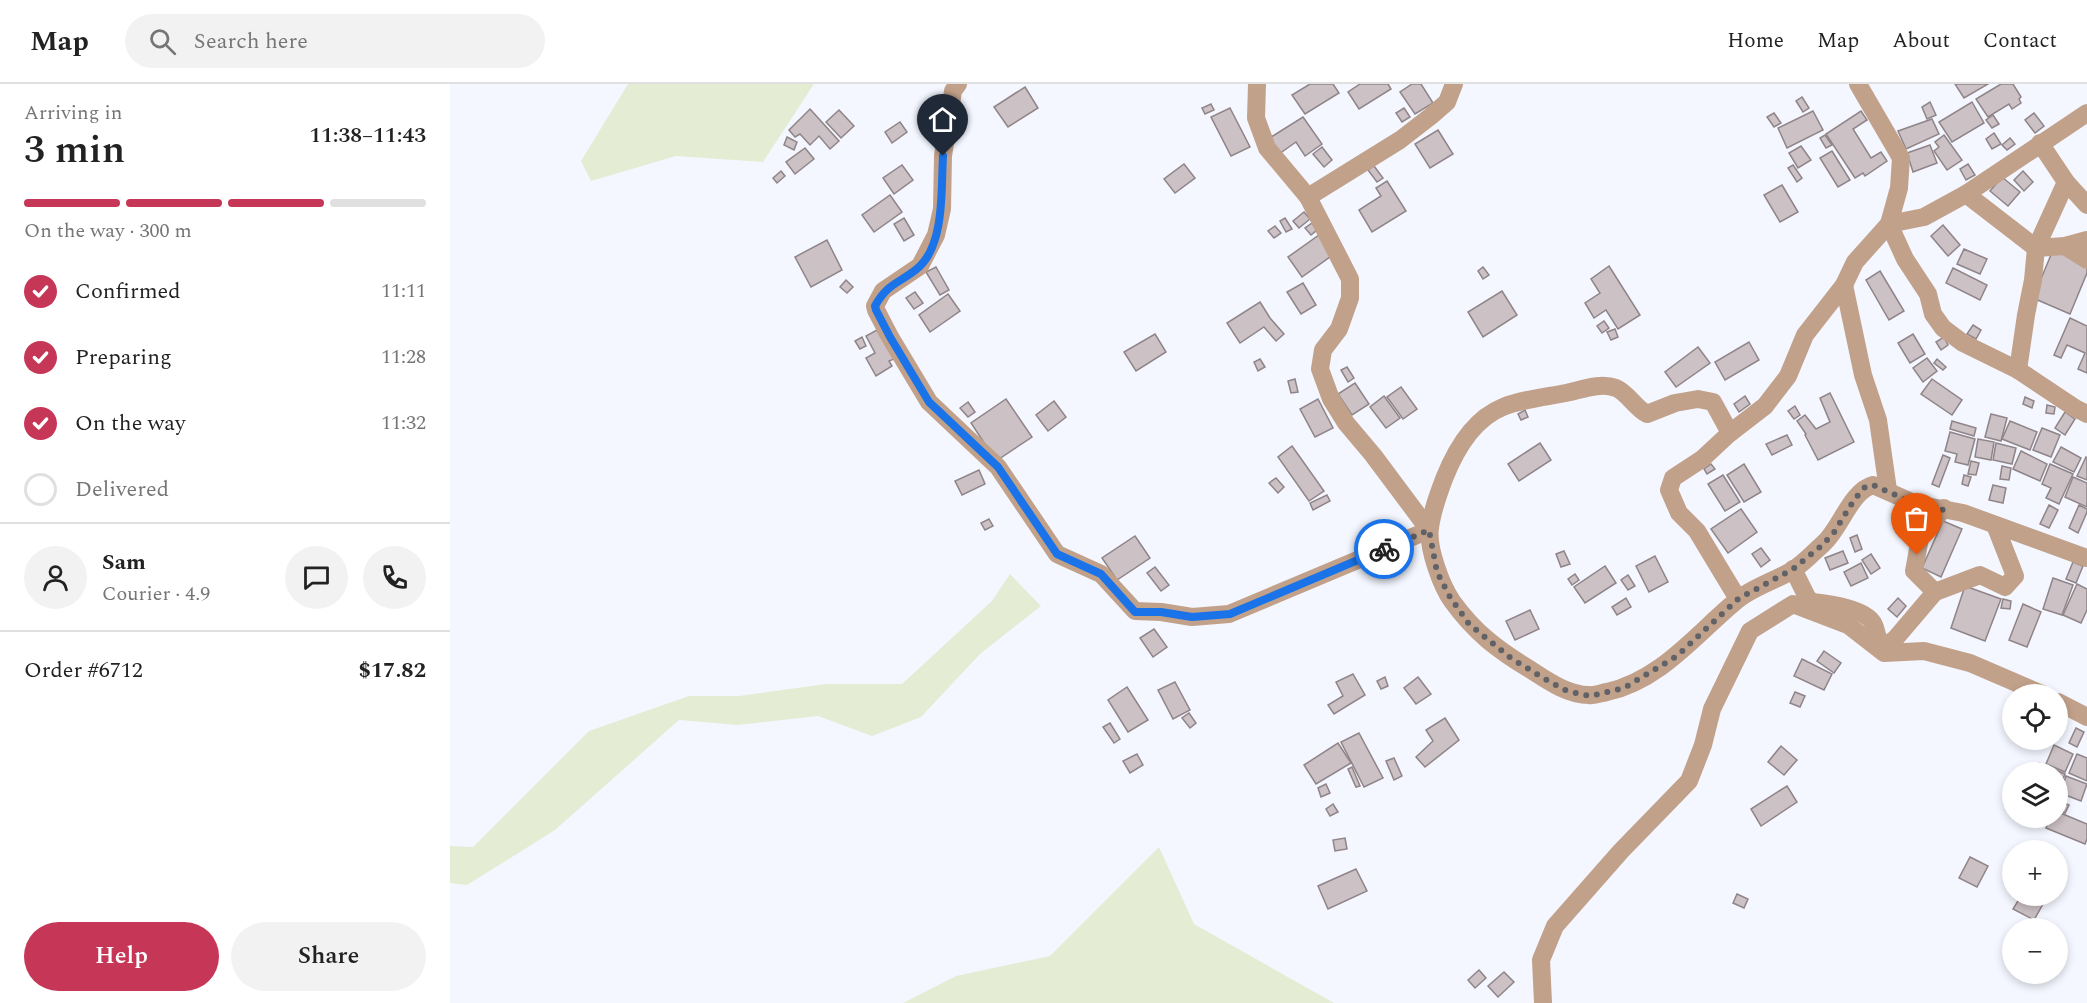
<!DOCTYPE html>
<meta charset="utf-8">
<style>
:root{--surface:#fff;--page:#f2f2f2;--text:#222;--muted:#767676;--line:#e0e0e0;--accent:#c63657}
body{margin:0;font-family:Spectral,serif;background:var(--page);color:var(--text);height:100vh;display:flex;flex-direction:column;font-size:22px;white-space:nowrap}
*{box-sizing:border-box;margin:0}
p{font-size:20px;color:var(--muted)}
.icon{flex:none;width:33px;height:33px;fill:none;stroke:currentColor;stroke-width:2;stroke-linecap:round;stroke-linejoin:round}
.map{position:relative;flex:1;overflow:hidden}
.sheet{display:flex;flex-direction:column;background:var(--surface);width:450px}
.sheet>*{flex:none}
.tools{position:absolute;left:1552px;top:600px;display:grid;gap:12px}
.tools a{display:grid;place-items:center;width:66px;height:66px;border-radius:50%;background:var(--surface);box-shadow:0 3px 9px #0003;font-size:30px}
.pin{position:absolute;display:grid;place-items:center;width:51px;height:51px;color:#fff;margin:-62px -26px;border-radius:50% 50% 50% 0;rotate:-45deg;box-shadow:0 0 6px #0007}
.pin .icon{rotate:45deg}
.courier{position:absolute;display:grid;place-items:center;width:60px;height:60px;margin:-30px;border:4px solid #1a73e8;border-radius:50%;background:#fff;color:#222;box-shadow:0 2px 8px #0007}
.overview em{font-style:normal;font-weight:600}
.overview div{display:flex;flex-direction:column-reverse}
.overview{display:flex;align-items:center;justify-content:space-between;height:102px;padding:0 24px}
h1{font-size:39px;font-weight:600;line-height:45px}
.bar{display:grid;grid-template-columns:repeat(4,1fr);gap:9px 6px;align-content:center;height:72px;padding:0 24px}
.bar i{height:8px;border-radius:4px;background:var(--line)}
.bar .current{background:var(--accent)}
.bar p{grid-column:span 4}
.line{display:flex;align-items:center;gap:15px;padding:0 24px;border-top:2px solid var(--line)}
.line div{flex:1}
.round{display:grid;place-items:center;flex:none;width:63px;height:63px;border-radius:32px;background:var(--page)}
ol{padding:0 24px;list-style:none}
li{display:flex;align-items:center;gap:18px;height:66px}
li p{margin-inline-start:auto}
li .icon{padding:6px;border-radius:50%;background:var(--accent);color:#fff;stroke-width:4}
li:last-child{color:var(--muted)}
li i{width:33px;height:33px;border:3px solid var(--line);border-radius:50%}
.action{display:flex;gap:12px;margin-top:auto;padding:12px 24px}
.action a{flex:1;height:69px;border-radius:36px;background:var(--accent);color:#fff;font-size:24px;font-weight:600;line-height:69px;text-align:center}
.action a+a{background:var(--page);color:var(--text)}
header{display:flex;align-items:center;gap:36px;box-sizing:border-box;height:84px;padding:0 30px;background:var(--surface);border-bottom:2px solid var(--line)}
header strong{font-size:28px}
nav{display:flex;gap:33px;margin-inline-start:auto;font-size:21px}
.search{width:420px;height:54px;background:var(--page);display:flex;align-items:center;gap:15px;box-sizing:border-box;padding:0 21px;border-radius:33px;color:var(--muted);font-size:22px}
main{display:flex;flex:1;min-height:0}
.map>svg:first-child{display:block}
</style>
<header>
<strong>Map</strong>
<div class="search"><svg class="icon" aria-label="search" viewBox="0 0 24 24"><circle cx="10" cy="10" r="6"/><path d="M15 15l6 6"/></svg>Search here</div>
<nav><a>Home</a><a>Map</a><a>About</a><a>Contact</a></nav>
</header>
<main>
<section class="sheet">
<div class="overview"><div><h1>3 min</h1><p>Arriving in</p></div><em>11:38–11:43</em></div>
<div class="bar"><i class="current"></i><i class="current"></i><i class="current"></i><i></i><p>On the way · 300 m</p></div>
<ol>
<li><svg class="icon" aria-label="check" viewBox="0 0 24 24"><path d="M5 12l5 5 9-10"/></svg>Confirmed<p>11:11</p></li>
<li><svg class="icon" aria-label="check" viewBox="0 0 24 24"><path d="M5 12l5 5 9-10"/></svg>Preparing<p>11:28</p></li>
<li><svg class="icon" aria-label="check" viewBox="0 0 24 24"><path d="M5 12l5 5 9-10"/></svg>On the way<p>11:32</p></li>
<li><i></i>Delivered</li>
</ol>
<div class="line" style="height:108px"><a class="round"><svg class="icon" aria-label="person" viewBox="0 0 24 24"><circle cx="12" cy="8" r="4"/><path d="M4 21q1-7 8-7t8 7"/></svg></a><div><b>Sam</b><p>Courier · 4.9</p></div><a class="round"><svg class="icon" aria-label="chat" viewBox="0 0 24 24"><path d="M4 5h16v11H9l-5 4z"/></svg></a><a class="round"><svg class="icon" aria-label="phone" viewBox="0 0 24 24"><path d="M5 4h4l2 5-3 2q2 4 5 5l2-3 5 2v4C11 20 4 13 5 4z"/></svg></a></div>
<div class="line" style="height:78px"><div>Order #6712</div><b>$17.82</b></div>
<div class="action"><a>Help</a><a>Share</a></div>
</section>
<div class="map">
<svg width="1637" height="919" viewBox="0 0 1637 919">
<rect width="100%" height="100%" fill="#f4f7ff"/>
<!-- green -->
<g fill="#e4edd4">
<polygon points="178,0 364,0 313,78 226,72 141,97 131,77"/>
<polygon points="560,490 591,522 530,570 471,633 422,652 368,632 288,641 229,636 105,746 17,801 0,799 0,762 23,763 139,647 239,612 289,612 376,600 452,600 542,517"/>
<polygon points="709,763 744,840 884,919 453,919 506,892 600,872"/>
</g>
<!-- building -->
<g fill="#ccc1c5" stroke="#8f8488" stroke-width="1.5">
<polygon points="860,0 883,0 889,9 855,30 842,11"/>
<polygon points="910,0 938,0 941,5 909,25 898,8"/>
<polygon points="962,0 971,0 983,19 965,30 950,8"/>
<polygon points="1505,0 1538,0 1514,14"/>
<polygon points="1551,0 1563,0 1571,13 1569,15 1571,19 1562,25 1559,20 1538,33 1526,15"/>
<polygon points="575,3 588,24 558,43 544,23"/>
<polygon points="1352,13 1359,24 1353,28 1346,17"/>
<polygon points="1480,18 1486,31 1477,35 1472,23"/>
<polygon points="1522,18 1534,39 1502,58 1489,38"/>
<polygon points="761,20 764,26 755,30 752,24"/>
<polygon points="780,24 800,63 781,72 761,33"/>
<polygon points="954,24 960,33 952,38 946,29"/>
<polygon points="360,25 389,57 380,65 369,52 360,61 350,50 345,53 339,46"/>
<polygon points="389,26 404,42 391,54 376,38"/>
<polygon points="1363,27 1373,46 1337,64 1328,44"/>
<polygon points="1411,27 1417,36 1403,45 1421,74 1431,68 1437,77 1415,92 1413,89 1405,94 1376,50"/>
<polygon points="1324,29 1331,39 1324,43 1317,33"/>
<polygon points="1584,29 1594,42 1585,49 1575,36"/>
<polygon points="1543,31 1549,40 1542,44 1536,36"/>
<polygon points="853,33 872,60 855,72 846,58 829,70 818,55"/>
<polygon points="1482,35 1489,50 1456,65 1448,47"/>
<polygon points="450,38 457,48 442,59 435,48"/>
<polygon points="988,46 1003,70 980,84 965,60"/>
<polygon points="1544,49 1551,60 1542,65 1536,55"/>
<polygon points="1375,51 1382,61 1376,64 1370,54"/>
<polygon points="1494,51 1512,76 1497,86 1484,67 1489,63 1485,58"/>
<polygon points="337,53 347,58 344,66 334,61"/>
<polygon points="1560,54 1565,60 1557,66 1552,61"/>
<polygon points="1480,61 1487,79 1463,88 1457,69"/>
<polygon points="1351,62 1361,76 1348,84 1339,69"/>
<polygon points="872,63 882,76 874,83 863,70"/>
<polygon points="355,64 364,75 345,90 336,78"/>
<polygon points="1382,67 1400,96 1388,103 1370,74"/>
<polygon points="734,80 745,94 725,109 714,95"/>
<polygon points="1518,80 1525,91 1516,96 1510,85"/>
<polygon points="452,81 463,96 444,110 433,94"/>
<polygon points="1343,81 1352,94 1347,98 1338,84"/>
<polygon points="924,82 933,94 927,98 918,86"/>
<polygon points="331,87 335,92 327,99 323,94"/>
<polygon points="1573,87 1583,98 1574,107 1564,96"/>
<polygon points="1552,93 1570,108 1558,122 1540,107"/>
<polygon points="937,97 956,127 922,148 909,126 931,112 926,104"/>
<polygon points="1332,101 1348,128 1330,138 1314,111"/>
<polygon points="440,111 452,128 424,148 412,131"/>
<polygon points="854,128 860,135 849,144 843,137"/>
<polygon points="454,134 464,151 454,157 444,140"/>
<polygon points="835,134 842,145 836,148 830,137"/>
<polygon points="862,139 867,146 861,151 855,144"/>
<polygon points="1493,141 1510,161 1498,172 1481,152"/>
<polygon points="825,142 831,149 824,154 818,147"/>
<polygon points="869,151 884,170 852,193 838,173"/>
<polygon points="377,156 392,186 361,203 345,173"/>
<polygon points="1514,165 1537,175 1530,190 1507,180"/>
<polygon points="1603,166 1637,180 1637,189 1620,230 1583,214"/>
<polygon points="1159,182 1190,231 1168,245 1156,226 1144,234 1135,219 1150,209 1141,195"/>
<polygon points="486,183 499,206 490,211 476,188"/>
<polygon points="1033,183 1039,191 1033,195 1028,187"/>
<polygon points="1503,184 1537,201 1530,216 1496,199"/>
<polygon points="1430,187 1454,227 1439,236 1416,196"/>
<polygon points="396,196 403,203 397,209 390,203"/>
<polygon points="853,199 866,221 851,230 837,208"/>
<polygon points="1052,207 1067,231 1033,253 1018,228"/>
<polygon points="465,208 473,219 464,225 456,214"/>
<polygon points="498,210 510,227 480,248 469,231"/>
<polygon points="810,218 820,234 834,250 826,257 814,243 790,259 777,239"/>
<polygon points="1620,234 1637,242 1637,289 1628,285 1635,269 1617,261 1611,274 1604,271"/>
<polygon points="1154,237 1159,244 1152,249 1147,242"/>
<polygon points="1523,241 1531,246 1526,255 1517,250"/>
<polygon points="1165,245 1168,253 1161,256 1157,248"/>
<polygon points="427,246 444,275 439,277 442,282 426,292 416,274 425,269 416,252"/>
<polygon points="705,250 716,268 686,287 674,268"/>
<polygon points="1463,250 1475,270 1460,279 1448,259"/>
<polygon points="412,253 416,262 410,265 405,257"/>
<polygon points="1494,253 1498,261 1491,266 1486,258"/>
<polygon points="1299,258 1309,276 1275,296 1265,278"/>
<polygon points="1248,263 1260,279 1226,303 1215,288"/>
<polygon points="1477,274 1487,287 1473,298 1463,284"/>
<polygon points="810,275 815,283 808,287 804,278"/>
<polygon points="1487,275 1496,283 1493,286 1484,279"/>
<polygon points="897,283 904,294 898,298 891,286"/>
<polygon points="845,295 848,308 841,309 838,297"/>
<polygon points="1482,295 1512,316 1502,331 1471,310"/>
<polygon points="905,299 919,320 902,331 888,310"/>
<polygon points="951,303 967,325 953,335 937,313"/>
<polygon points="1380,309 1404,358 1368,376 1355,351 1356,350 1347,337 1355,331 1366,345 1380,338 1370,314"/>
<polygon points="934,312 950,334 936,344 920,323"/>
<polygon points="1295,312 1300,320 1289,328 1284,320"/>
<polygon points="1575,313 1584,317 1582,324 1573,320"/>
<polygon points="556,315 582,353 546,377 521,339"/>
<polygon points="868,315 883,344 865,353 850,325"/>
<polygon points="604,317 616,333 598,347 586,331"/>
<polygon points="518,318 525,328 518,333 510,324"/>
<polygon points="1597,321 1605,323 1604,330 1596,329"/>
<polygon points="1345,322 1350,331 1344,335 1338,327"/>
<polygon points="1075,326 1078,333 1071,336 1068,330"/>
<polygon points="1615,328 1625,335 1615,351 1605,344"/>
<polygon points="1541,330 1557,334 1551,357 1535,353"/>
<polygon points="1502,337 1526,344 1524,352 1500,345"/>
<polygon points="1560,337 1587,348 1580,366 1552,355"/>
<polygon points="1592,344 1610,351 1601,373 1583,366"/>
<polygon points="1500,348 1525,355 1518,381 1505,378 1507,370 1495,367"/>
<polygon points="1337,351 1342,361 1322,371 1316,360"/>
<polygon points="1528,355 1544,358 1541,376 1525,373"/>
<polygon points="1090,359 1101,376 1069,397 1058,380"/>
<polygon points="1546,359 1566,364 1562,380 1543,376"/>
<polygon points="842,362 874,407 859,417 828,373"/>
<polygon points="1611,363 1631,374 1624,388 1603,378"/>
<polygon points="1571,367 1597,380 1590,397 1563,385"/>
<polygon points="1493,371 1500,374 1489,403 1482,400"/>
<polygon points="1636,373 1637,374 1637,396 1627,392"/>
<polygon points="1521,377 1529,379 1526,391 1518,390"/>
<polygon points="1261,380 1265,385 1257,390 1254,385"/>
<polygon points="1294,380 1311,408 1294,418 1277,391"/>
<polygon points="1600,380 1623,390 1609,420 1596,414 1601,404 1592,400"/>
<polygon points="1552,382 1561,384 1559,396 1550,395"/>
<polygon points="529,386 535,400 512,411 505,397"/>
<polygon points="1273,391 1290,418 1275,427 1258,400"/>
<polygon points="1514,391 1521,393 1518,402 1512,400"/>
<polygon points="1623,393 1637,399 1637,423 1615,413"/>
<polygon points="826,394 834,403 828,409 819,399"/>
<polygon points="1543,401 1556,404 1553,419 1539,416"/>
<polygon points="877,411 880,417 863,426 860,419"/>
<polygon points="1599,421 1608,426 1599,444 1590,440"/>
<polygon points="1629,421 1637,425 1637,428 1628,449 1619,444"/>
<polygon points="1291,425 1307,448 1278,469 1261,445"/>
<polygon points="539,435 543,442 535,446 531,439"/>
<polygon points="1493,437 1512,445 1491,493 1472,484"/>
<polygon points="1407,451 1412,465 1405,468 1400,454"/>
<polygon points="685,452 700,474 667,496 652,474"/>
<polygon points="1311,464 1320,476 1311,483 1302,470"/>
<polygon points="1114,467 1120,480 1111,483 1106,470"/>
<polygon points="1393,467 1398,479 1380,486 1375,474"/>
<polygon points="1421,470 1430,484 1421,490 1412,476"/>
<polygon points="1205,472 1218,498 1199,508 1186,482"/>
<polygon points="1623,478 1633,482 1626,499 1616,495"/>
<polygon points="1411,479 1418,494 1401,502 1394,488"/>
<polygon points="1155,482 1166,499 1135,519 1124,503"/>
<polygon points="705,483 719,501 711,507 697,489"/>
<polygon points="1125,490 1129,496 1122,501 1118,495"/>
<polygon points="1178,491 1185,502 1178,506 1171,496"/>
<polygon points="1603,494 1623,501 1612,531 1593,525"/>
<polygon points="1627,500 1637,505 1637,526 1631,539 1613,531"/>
<polygon points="1515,502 1551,515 1535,557 1501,544"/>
<polygon points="1176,514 1181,523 1167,531 1162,523"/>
<polygon points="1448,514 1456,522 1447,533 1438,525"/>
<polygon points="1553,515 1561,517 1560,525 1551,524"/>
<polygon points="1573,520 1591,528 1577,563 1559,556"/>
<polygon points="1080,526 1089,545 1065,556 1056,537"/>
<polygon points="704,545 717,563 703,573 690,554"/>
<polygon points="1374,567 1391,579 1384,589 1367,577"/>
<polygon points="1352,575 1382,590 1374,606 1344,592"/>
<polygon points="903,590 915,611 884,630 878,621 893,612 886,598"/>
<polygon points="935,593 938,602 931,605 927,597"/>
<polygon points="968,593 981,610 966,620 954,604"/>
<polygon points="725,598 740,626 723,635 708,606"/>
<polygon points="677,603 698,636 678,648 658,616"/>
<polygon points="1345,608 1355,612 1350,623 1340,619"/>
<polygon points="739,629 746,639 740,644 732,634"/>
<polygon points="995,634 1009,656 975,683 966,673 983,657 976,646"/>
<polygon points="660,639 670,655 664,659 653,643"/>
<polygon points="1626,644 1634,648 1627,663 1619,659"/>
<polygon points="909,649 933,694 914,703 891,658"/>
<polygon points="888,659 901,679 866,700 854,681"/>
<polygon points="1604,661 1623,670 1615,688 1596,680"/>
<polygon points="1331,662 1347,676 1334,691 1318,678"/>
<polygon points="687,670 693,681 680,689 673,677"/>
<polygon points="1627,670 1637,674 1637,697 1619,689"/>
<polygon points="944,674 952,692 944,696 936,677"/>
<polygon points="1589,679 1615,690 1608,708 1608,688 1585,688"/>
<polygon points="902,683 910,702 906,703 898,685"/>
<polygon points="1616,692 1637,700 1631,717 1610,709"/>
<polygon points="876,700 880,709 871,713 868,704"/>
<polygon points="1337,702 1347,718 1311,742 1301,725"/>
<polygon points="1608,716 1619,721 1615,729 1608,726"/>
<polygon points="883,720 888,728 880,732 876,725"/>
<polygon points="1608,728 1637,740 1637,755 1635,760 1596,744 1600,734 1608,734"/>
<polygon points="895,754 897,765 885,767 883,756"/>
<polygon points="1520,773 1538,782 1527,803 1509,794"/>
<polygon points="906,785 917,807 878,825 868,802"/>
<polygon points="1287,810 1298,815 1294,824 1283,819"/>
<polygon points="1571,812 1576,812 1593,820 1584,836 1563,825"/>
<polygon points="1029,886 1036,894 1025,904 1018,896"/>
<polygon points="1054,888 1064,898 1048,913 1038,902"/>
</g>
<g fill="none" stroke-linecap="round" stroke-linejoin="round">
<!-- minor -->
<g stroke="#c2a18a" stroke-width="18">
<polyline points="508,0 503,7 493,72 492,125 486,151 470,182 433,207 425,222 426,226 440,253 479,318 548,383 607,470 651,490 685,527 711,528 742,533 779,530 979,446 923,371 896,339 881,315 870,285 873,266 889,245 900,214 900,195 858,113 817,64 806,34 807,0"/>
<polyline points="1408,0 1451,74 1449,104 1439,140 1455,175 1478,210 1483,230 1493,244 1513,259 1568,286 1625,324 1637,330"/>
<polyline points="1616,98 1637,121"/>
<polyline points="1516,110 1637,29"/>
<polyline points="858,113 950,56 981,32 997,18 1004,0"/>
<polyline points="1615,162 1637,156"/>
<polyline points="1394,201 1413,291 1428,336 1438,406"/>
<polyline points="1568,286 1576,231 1583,196 1586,164 1616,98 1590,59"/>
<path d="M1280,349L1263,318L1248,315L1225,319L1197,330C1185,324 1178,309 1166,304C1150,298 1131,306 1116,309C1095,313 1073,315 1053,323C1023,335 1005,367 994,395C988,411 982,427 980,444C977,463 991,501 1002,517C1025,549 1048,566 1081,586C1098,597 1118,611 1139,611C1145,612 1151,609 1157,608C1211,596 1246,550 1286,517C1302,503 1325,497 1343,486C1354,479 1364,468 1374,459C1391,443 1401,407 1423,401L1466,420L1513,429L1637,474"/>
<path d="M1343,485L1358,515L1363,518C1379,520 1414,524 1423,539C1426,544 1427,552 1429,558L1437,561L1445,555L1485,508L1464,487L1470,454L1494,424"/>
<polyline points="1485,508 1530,491 1555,503 1565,492 1545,441"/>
<polyline points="1288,515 1247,447 1229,429 1219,406 1223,394 1252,375 1280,349 1315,322 1338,292 1355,251 1394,201 1405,178 1439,140 1474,133 1516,110 1586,164 1615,162 1637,176"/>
<polyline points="1608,618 1637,633"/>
<polyline points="1093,919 1091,876 1105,842 1171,767 1239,697 1253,661 1262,625 1300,547 1343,520 1398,541 1434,569 1474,567 1520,579 1592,610"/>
</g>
</g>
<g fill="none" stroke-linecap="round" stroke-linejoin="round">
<!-- done -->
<polyline stroke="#606267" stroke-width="6" stroke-dasharray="0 10.8" points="934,465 979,446 987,488 1000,513 1019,540 1062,575 1100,598 1117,607 1140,612 1174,604 1227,572 1288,515 1343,485 1370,463 1383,450 1404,416 1415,403 1423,401 1466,420 1494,424 1470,454 1467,471"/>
<!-- route -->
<path stroke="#1a73e8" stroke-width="8" d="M493,72C491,104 495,159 469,183C451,199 438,198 425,222L426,226L440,253L479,318L548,383L607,470L651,490L685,528H711L742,533L780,530L934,465"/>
</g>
</svg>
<div class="tools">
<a><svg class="icon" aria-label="locate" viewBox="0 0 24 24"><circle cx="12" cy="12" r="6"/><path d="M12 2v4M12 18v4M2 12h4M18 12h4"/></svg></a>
<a><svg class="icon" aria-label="layers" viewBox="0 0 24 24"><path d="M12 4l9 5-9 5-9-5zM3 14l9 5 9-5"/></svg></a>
<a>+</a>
<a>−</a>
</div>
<div class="pin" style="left:1467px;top:471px;background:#ea580c"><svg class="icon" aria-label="bag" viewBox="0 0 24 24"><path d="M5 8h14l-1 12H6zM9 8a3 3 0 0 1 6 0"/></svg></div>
<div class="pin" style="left:493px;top:72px;background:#1f2937"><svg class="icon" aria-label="home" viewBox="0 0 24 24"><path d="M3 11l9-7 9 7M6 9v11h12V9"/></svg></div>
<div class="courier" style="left:934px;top:465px"><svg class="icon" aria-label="bike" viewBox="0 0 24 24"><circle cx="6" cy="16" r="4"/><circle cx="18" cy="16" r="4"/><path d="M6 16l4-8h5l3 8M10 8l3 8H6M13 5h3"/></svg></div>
</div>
</main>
